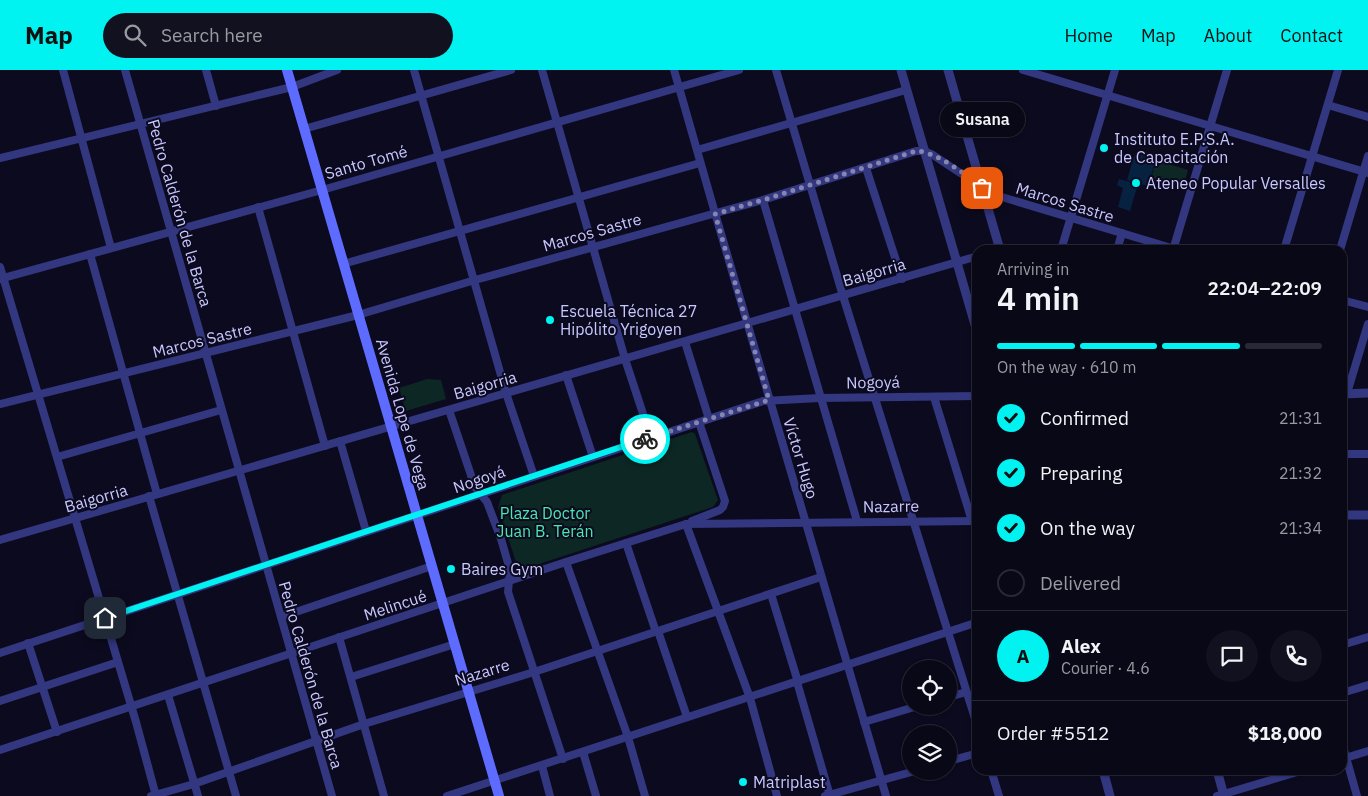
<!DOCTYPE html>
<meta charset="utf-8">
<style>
:root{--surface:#090816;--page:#12111f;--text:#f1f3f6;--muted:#999aa1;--line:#292935;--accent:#00f2f1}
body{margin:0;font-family:"IBM Plex Sans",sans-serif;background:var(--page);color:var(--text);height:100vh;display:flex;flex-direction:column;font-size:19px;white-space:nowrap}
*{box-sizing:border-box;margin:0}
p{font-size:16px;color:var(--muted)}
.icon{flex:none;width:28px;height:28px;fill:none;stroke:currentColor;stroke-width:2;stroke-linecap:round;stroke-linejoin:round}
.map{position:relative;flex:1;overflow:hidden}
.drawer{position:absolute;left:972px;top:175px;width:375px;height:530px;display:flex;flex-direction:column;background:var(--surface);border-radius:15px;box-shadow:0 1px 4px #0004,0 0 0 1px var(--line)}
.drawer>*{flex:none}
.buttons{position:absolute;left:902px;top:590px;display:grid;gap:10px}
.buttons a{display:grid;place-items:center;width:55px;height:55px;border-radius:50%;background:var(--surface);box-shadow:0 1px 4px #0004,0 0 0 1px var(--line);font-size:25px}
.pin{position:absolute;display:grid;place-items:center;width:42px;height:42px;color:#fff;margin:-21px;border-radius:10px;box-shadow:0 2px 8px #0006}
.courier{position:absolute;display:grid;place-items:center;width:50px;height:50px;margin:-25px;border:4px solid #00f2f1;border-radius:50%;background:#fff;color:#222;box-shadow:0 1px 6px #0007}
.bubble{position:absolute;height:35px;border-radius:18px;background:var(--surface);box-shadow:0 1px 4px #0004,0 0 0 1px var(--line);font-size:16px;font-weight:600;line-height:35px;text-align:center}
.head em{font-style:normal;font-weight:600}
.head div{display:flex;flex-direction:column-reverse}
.head{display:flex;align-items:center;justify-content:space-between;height:85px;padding:0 25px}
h1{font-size:32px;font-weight:600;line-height:38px}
.bar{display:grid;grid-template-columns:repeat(4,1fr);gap:8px 5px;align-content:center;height:60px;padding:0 25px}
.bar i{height:6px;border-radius:4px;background:var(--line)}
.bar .selected{background:var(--accent)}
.bar p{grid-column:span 4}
.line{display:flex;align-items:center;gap:12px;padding:0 25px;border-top:1px solid var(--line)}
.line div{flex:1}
.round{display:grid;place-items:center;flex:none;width:52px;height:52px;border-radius:26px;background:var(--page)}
ol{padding:0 25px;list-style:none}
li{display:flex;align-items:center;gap:15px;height:55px}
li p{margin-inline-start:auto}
li .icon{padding:5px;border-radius:50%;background:var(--accent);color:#111;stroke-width:4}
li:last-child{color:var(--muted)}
li i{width:28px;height:28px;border:2px solid var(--line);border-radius:50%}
header{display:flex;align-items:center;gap:30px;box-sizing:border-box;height:70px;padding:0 25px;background:var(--accent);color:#111}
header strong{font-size:24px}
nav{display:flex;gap:28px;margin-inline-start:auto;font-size:18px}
.search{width:350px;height:45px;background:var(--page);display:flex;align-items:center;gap:12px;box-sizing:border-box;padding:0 18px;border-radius:28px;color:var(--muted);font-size:19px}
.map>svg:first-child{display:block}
</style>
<header>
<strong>Map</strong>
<div class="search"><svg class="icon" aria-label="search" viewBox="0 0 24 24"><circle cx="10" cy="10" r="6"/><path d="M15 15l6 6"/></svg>Search here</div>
<nav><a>Home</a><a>Map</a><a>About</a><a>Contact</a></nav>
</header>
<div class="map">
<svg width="1368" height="726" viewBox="0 0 1368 726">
<rect width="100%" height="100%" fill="#0c0a1e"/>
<!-- green -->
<g fill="#0d2824">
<polygon points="1156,90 1188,100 1183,118 1151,109"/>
<polygon points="427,309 441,310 446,329 406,341 399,318"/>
<polygon points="692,362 695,364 718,430 713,437 527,498 517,495 498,437 502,425"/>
</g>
<!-- water -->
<g fill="#072240">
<polygon points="1135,83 1156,89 1148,116 1127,110"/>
<polygon points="1119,109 1138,114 1130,141 1118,137 1123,118 1117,115"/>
</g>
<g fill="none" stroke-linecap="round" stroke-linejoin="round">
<!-- minor -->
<g stroke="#323780" stroke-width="8">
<polyline points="63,0 111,178"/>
<polyline points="125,0 332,726"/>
<polyline points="206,0 216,36"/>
<polyline points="414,0 506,323 534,406"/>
<polyline points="542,0 625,289 651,368"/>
<polyline points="674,0 715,143 886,726"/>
<polyline points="776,0 843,226 978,658"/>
<polyline points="1023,0 1368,103"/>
<polyline points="1328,35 1368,47"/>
<polyline points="304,59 511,0"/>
<polyline points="697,80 906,20"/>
<polyline points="0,88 292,17 337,0"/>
<polyline points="866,98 902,209"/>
<polyline points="763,130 857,451"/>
<polyline points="258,137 325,376"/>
<polyline points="1061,180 1115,0"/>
<polyline points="1117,180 1122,163"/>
<polyline points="1173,180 1227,0"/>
<polyline points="1284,180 1338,0"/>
<polyline points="1340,180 1368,86"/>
<polyline points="90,184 157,424"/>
<polyline points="343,194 700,93"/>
<polyline points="0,197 136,652 156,726"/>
<polyline points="0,209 322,120 739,0"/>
<polyline points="1342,230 1368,237"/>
<polyline points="685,272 709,349"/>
<polyline points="566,305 593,387"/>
<polyline points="1347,323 1368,254"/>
<polyline points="934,327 972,451"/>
<polyline points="0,334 358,245 475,210 763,130 916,81 924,81 933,85 992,124 1178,180"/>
<polyline points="449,340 475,417 487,432 501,469 510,500 508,522 563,689"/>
<polyline points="340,371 366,461"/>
<polyline points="1342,384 1368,384"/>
<polyline points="57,387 221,340"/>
<polyline points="149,426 236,726"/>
<polyline points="692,451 720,440 723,437 725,431 699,352"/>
<polyline points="686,454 750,628 777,726"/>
<polyline points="0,470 978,186"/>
<polyline points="626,473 656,562"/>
<polyline points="566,492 628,667 645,726"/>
<polyline points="771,524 798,612"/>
<polyline points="281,547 432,496"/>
<polyline points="658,561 687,647"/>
<polyline points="339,567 384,726"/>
<polyline points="28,573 57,662"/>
<polyline points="1342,575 1368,567"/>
<polyline points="0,583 763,331 820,328 978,326"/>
<polyline points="351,607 455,574"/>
<polyline points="797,612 830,726"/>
<polyline points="1342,623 1368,615"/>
<polyline points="168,625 198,726"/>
<polyline points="949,627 966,622"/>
<polyline points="0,631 118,592"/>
<polyline points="864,652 918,636"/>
<polyline points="1342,673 1357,726"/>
<polyline points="0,680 566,492 686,454 978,451"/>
<polyline points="583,682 596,726"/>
<polyline points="1342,689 1368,681"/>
<polyline points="949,691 978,683"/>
<polyline points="542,696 550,726"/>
<polyline points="991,700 999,726"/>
<polyline points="151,726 194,714 364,654 534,602 821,507"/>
<polyline points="447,726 978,552"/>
<polyline points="825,726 915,701"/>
<polyline points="1217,726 1304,700"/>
</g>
<!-- tertiary -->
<g stroke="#323780" stroke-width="9">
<polyline points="901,0 978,265"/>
<polyline points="948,0 1000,180"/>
<polyline points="1342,324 1368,323"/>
<polyline points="1342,445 1368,445"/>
<polyline points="1103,700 1110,726"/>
<polyline points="1217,700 1224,726"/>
</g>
<!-- secondary -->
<polyline stroke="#5e6bff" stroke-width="10" points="287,0 499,726"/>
</g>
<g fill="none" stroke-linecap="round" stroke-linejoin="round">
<!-- done -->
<path stroke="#8685b0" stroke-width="5" stroke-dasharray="0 9" d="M645,369L769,330L715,144L763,130L916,81C935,81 967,105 982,118"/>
<!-- route -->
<polyline stroke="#00f2f1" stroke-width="6" points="105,548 645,369"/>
</g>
<!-- markers -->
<g fill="#00f2f1" stroke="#0c0a1e" stroke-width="2">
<circle cx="1104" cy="78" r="5"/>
<circle cx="1136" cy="113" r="5"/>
<circle cx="550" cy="250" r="5"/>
<circle cx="451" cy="499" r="5"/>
<circle cx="743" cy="712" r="5"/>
</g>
<g text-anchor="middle" stroke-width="4" stroke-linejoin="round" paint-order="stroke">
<!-- poi labels -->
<g font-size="16" fill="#c8c7ff" stroke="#0c0a1e" text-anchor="start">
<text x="1114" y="75">Instituto E.P.S.A.<tspan x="1114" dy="18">de Capacitación</tspan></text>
<text x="1146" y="119">Ateneo Popular Versalles</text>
<text x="560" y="247">Escuela Técnica 27<tspan x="560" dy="18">Hipólito Yrigoyen</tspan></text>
<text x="461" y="505">Baires Gym</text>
<text x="753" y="718">Matriplast</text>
</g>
<!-- street labels -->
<g font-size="16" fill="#c8c7ff" stroke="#0c0a1e">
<text transform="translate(366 92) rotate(-16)" y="6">Santo Tomé</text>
<text transform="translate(1065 132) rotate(17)" y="6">Marcos Sastre</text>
<text transform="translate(180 143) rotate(74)" y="6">Pedro Calderón de la Barca</text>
<text transform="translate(592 162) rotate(-16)" y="6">Marcos Sastre</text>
<text transform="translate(874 202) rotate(-16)" y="6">Baigorria</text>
<text transform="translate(202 270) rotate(-14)" y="6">Marcos Sastre</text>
<text transform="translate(873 312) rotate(-1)" y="6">Nogoyá</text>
<text transform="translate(485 315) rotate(-16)" y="6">Baigorria</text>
<text transform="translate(403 344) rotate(74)" y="6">Avenida Lope de Vega</text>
<text transform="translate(801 388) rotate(73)" y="6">Víctor Hugo</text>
<text transform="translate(479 409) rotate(-19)" y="6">Nogoyá</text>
<text transform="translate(96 428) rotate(-16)" y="6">Baigorria</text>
<text transform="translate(891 436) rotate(-1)" y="6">Nazarre</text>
<text transform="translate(395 535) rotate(-18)" y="6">Melincué</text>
<text transform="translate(482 602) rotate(-17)" y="6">Nazarre</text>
<text transform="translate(311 605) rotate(74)" y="6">Pedro Calderón de la Barca</text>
</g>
<!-- park labels -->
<g font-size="16" fill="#4ce6af" stroke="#0c0a1e">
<text x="545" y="449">Plaza Doctor<tspan x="545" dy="18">Juan B. Terán</tspan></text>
</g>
</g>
</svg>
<div class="buttons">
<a><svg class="icon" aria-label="locate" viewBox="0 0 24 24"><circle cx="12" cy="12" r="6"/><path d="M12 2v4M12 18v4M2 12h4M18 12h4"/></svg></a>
<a><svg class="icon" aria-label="layers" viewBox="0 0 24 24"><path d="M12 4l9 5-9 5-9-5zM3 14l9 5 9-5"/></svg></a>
</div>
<div class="pin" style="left:982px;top:118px;background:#ea580c"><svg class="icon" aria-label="bag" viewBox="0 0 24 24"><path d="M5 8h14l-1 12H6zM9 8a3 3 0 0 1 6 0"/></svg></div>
<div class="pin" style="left:105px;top:548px;background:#1f2937"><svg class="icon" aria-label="home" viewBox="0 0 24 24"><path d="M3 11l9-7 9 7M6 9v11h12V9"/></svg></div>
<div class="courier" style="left:645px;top:369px"><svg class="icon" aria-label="bike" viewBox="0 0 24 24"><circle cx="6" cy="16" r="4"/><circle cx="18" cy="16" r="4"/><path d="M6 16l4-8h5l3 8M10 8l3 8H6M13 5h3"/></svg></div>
<div class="bubble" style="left:940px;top:32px;width:85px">Susana</div>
<section class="drawer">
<div class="head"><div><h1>4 min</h1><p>Arriving in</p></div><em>22:04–22:09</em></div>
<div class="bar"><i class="selected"></i><i class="selected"></i><i class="selected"></i><i></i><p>On the way · 610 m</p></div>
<ol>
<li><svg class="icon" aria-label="check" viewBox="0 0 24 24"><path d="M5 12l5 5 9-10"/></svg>Confirmed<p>21:31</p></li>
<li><svg class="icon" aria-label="check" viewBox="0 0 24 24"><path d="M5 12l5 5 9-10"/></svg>Preparing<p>21:32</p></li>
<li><svg class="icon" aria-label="check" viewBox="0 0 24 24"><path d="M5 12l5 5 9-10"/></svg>On the way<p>21:34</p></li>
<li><i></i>Delivered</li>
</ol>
<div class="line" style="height:90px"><b class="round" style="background:var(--accent);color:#111">A</b><div><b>Alex</b><p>Courier · 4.6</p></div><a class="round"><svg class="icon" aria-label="chat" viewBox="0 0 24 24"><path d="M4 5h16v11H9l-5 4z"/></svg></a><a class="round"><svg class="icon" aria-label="phone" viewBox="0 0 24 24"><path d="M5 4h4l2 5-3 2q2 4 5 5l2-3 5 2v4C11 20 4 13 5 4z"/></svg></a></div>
<div class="line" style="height:65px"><div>Order #5512</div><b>$18,000</b></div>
</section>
</div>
